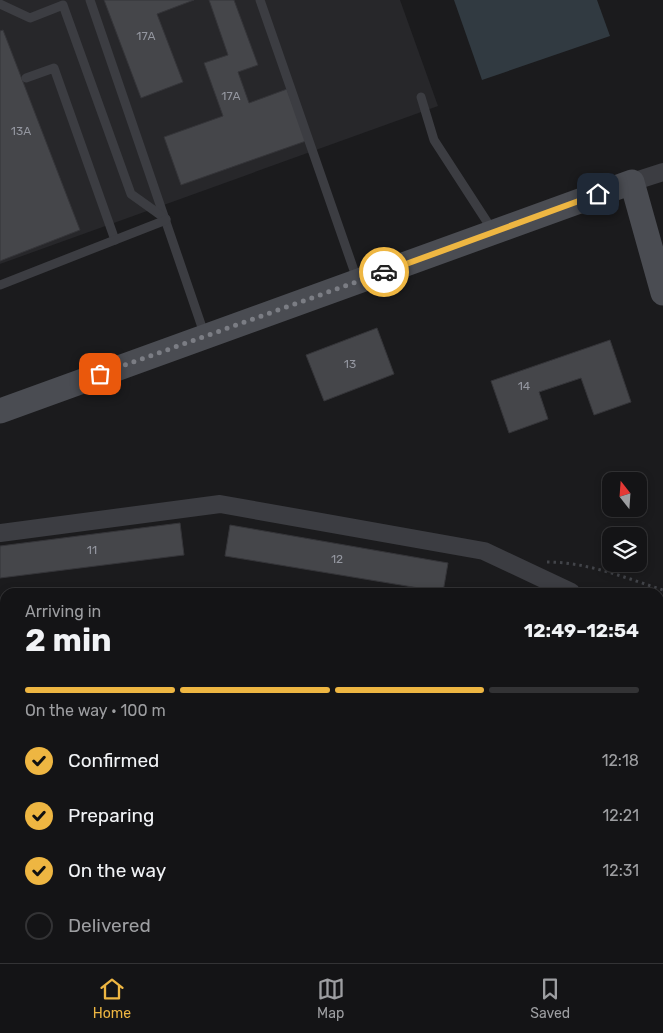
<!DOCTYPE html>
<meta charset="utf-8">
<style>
:root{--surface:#141416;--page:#1d1d1f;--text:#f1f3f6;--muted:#9d9ea1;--line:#333335;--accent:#eeb642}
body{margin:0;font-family:Rubik,sans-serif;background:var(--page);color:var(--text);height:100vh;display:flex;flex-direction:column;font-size:19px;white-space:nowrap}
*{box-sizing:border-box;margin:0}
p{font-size:16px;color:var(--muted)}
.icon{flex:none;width:28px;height:28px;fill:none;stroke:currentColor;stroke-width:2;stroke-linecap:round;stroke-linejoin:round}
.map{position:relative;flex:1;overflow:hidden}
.sheet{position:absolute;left:0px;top:588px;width:664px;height:376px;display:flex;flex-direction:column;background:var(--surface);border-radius:15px 15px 0 0;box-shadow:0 2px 8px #0003,0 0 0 1px var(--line)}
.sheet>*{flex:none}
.needle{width:32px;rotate:343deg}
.controls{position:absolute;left:602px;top:472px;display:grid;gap:10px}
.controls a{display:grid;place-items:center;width:45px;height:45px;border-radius:10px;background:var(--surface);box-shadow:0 2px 8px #0003,0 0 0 1px var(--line);font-size:25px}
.pin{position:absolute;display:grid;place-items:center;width:42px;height:42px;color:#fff;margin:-21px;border-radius:10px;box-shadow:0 2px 8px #0006}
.courier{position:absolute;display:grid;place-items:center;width:50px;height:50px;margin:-25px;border:4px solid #eeb642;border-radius:50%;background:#fff;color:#222;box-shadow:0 1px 6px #0007}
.summary em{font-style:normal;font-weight:700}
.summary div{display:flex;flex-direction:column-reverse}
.summary{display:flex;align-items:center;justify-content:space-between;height:85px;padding:0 25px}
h1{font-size:32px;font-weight:700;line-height:38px}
.bar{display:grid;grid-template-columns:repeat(4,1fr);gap:8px 5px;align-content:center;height:60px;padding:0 25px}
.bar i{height:6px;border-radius:4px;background:var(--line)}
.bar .active{background:var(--accent)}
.bar p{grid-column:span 4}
ol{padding:0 25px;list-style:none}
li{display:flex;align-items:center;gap:15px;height:55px}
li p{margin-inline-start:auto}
li .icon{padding:5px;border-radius:50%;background:var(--accent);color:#111;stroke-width:4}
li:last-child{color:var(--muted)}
li i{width:28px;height:28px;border:2px solid var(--line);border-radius:50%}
.menu{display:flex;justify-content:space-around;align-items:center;height:70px;border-top:1px solid var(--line);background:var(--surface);font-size:14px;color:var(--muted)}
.menu a{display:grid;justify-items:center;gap:2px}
.menu .active{color:var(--accent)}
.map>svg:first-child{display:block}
</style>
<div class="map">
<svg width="663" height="963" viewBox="0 0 663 963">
<rect width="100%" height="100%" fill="#1b1b1d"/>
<!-- built -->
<g fill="#27272a">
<polygon points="0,0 400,0 438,106 0,264"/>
<polygon points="5,938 5,959 367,959 369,963 0,963 0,940"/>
</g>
<!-- water -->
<polygon fill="#313a41" points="454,0 597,0 610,36 482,80"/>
<!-- building -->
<g fill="#45464a" stroke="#353539">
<polygon points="104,0 194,0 157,14 183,82 141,98"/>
<polygon points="209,0 234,0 258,65 238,72 249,103 287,89 306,141 181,185 164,137 223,116 204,63 228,55"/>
<polygon points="3,30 80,230 0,261 0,31"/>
<polygon points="377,328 394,374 324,401 306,355"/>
<polygon points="610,340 631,402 594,415 581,378 539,392 548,419 509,433 491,381"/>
<polygon points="180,523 184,555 0,578 0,546"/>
<polygon points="230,525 448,563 443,592 225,556"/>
<polygon points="0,651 5,652 5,685 0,687"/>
</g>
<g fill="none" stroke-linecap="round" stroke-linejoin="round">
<!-- path -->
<g stroke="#424449" stroke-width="3" stroke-dasharray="2.5 4" stroke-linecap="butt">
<path d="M547,562C587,562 626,578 663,590"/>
<polyline points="0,859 5,857"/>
<polyline points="209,963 216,959"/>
</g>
<!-- lane -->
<g stroke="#3c3d42" stroke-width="9">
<polyline points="90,0 205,336"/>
<polyline points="260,0 357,279"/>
<polyline points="0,4 30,18 63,5 131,194 166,219"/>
<polyline points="26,78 54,68 115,240"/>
<polyline points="421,97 434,140 493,231"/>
<polyline points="0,285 166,220"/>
<polyline points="0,637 5,635"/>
<polyline points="0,705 1,703"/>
</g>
<!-- street -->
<g stroke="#3c3d42" stroke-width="18">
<polyline points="632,182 663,172"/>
<polyline points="0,533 220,504 484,551 571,592"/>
<polyline points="659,635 663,637"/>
<polyline points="659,786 663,782"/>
<polyline points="594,959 596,963"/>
</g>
<!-- secondary -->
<polyline stroke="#4a4c52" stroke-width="25" points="0,411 632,182 663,293"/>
</g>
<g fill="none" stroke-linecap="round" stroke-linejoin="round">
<!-- done -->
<polyline stroke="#7b7d84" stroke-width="5" stroke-dasharray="0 9" points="100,374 384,272"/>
<!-- route -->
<polyline stroke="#eeb642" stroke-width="6" points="384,272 598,194"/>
</g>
<g text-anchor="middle" stroke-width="5" stroke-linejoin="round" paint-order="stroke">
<!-- number labels -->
<g font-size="12" fill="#9497a0">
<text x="146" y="40">17А</text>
<text x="231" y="100">17А</text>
<text x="21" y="135">13А</text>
<text x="350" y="368">13</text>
<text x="524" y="390">14</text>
<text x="92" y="554">11</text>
<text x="337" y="563">12</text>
</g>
</g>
</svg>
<div class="controls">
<a><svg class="needle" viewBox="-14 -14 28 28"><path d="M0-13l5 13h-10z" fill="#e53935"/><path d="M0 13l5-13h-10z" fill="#9d9ea1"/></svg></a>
<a><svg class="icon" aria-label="layers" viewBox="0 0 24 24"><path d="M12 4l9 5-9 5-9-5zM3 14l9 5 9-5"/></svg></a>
</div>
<div class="pin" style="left:100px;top:374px;background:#ea580c"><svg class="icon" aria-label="bag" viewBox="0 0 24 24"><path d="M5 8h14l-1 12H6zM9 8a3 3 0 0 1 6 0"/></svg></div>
<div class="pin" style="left:598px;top:194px;background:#1f2937"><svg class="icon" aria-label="home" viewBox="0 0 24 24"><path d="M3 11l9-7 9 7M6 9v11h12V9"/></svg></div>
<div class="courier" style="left:384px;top:272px"><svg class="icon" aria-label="car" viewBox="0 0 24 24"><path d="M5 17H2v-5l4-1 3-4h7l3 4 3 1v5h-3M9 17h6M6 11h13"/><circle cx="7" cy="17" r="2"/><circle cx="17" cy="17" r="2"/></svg></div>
<section class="sheet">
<div class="summary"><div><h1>2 min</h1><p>Arriving in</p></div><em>12:49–12:54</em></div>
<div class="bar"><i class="active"></i><i class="active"></i><i class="active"></i><i></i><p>On the way · 100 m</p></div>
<ol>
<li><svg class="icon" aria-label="check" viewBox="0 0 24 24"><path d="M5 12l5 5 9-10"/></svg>Confirmed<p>12:18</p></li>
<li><svg class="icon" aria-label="check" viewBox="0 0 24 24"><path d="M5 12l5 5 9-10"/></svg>Preparing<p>12:21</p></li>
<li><svg class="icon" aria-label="check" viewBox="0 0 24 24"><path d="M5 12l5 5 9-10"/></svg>On the way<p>12:31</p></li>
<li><i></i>Delivered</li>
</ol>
</section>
</div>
<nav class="menu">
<a class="active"><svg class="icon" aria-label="home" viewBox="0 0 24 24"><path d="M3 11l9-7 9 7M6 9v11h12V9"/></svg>Home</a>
<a><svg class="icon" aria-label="map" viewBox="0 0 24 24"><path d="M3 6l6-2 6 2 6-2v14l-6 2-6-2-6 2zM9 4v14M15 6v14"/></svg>Map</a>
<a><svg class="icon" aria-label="saved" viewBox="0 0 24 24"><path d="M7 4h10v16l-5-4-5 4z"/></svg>Saved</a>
</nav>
